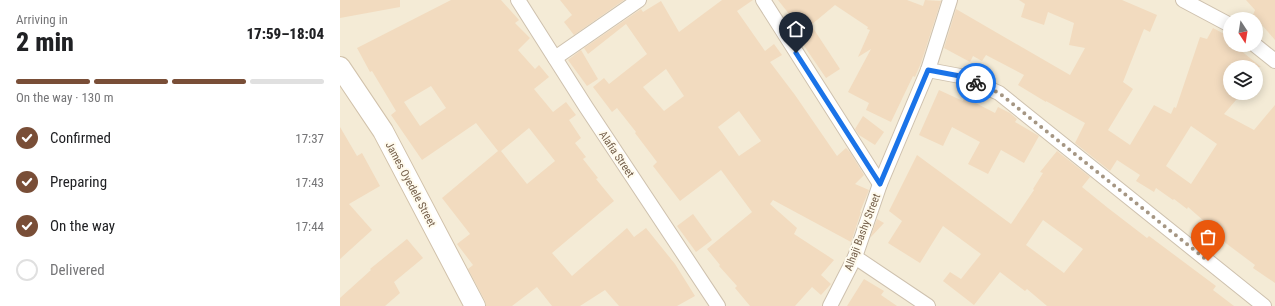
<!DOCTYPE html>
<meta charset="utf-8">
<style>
:root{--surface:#fff;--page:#f2f2f2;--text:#202124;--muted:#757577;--line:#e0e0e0;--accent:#794e37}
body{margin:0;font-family:"Roboto Condensed",sans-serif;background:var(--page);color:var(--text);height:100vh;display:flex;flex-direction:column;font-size:15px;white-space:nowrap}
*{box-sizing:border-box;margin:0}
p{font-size:13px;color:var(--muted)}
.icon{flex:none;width:22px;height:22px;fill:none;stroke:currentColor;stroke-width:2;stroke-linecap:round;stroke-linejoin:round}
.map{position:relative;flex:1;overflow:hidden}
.details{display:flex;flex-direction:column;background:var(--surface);width:340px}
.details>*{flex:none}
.needle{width:26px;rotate:168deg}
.buttons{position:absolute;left:883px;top:12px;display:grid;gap:8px}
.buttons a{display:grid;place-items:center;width:40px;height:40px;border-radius:50%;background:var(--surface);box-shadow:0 2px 10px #0003;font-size:20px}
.pin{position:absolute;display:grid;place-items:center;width:34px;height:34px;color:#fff;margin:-41px -17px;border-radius:50% 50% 50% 0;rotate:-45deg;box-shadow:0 0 4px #0007}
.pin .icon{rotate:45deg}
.courier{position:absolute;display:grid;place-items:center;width:40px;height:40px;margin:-20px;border:3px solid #1a73e8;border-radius:50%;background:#fff;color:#222;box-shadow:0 1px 5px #0007}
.head em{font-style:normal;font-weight:800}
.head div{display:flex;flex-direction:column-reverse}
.head{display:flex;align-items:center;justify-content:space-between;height:68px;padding:0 16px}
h1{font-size:26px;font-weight:800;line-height:30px}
.bar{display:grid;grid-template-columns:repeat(4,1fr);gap:6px 4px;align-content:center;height:48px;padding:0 16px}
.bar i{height:5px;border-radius:3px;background:var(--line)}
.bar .current{background:var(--accent)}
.bar p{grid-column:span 4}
ol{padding:0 16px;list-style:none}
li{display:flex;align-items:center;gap:12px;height:44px}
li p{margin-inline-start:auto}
li .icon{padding:4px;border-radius:50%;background:var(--accent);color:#fff;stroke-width:4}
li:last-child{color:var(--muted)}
li i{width:22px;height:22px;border:2px solid var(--line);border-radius:50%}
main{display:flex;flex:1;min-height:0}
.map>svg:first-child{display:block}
</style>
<main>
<section class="details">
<div class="head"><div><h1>2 min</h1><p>Arriving in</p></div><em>17:59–18:04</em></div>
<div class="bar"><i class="current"></i><i class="current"></i><i class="current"></i><i></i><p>On the way · 130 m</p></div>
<ol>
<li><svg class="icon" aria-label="check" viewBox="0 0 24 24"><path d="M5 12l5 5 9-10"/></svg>Confirmed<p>17:37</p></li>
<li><svg class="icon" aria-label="check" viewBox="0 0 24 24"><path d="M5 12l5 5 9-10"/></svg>Preparing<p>17:43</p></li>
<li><svg class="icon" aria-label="check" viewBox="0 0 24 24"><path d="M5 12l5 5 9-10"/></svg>On the way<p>17:44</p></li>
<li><i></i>Delivered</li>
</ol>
</section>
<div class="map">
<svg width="935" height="306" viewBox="0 0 935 306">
<rect width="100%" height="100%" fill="#fcf7e8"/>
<!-- residential -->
<path fill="#f4ebd6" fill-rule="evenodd" d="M0,0H935V306H0ZM890,19H916V45H890ZM890,67H916V93H890Z"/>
<!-- building -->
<g fill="#f2dbbf" fill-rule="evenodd">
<polygon points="0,0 60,0 60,7 0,18"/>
<path d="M111,0H161L179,20L175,23L190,38L178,50L195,69L199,65L209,77L194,89L213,112L226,102L236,115L229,120L241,138L235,143L246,157L243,159L258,178L256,179L274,201L212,253L232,276L287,228L294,237L306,228L335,264L355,296L337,306H279L265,290L240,306H212L197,287L172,306H146L145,301L128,269L133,265L117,244L130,234L102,198L158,151L136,123L82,160L51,115L56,111L32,71L30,72L17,48ZM91,86L106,108L80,126L64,102ZM189,128L215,161L187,184L161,151Z"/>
<polygon points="220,0 284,0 234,35 224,22 232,15"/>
<path d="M382,0H413L397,11L425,51L434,44L442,55L430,62L455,95L497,156L506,148L510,152L524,175L515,184L529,190L520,212H521L511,242L433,200L430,204L457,228L454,234L494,260L481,275L491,284L481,295L472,287L455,306H410L395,288L397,286L379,266L380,265L367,249L412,212L381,170L340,201L313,166L317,162L295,133L296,132L277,108L272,112L253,87L264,78L269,84L307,54L286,24L248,54L244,48L301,9L303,12L321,1L339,32ZM326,69L344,96L324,111L303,87ZM399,111L421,141L399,156L378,127Z"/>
<polygon points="438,0 567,0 583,6 585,0 601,1 581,63 575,77 573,76 551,122 526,110 529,103 508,92 531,49 518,57 530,30 527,29 528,27 495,5 471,25 500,69 486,78 456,34 459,32 451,20 453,19"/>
<path d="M679,0H782L817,15L810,32L804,29L783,82L793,89L768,130L790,145L814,105L831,114L834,107L836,108L860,37L867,39L873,28L890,37V45H894L921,67H890V93H902L884,114L914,130L935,105V283L913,268L915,265L879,238L881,236L848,207L847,209L834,199L833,200L816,188L814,192L796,181L800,175L777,160L770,171L735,143L745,123L706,101V102L678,85L684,75L646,55L642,61L633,56L630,62L604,48L616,9L730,75L745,48L729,45L734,23L708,12L704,25L681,17L685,4ZM851,126L877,144L851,184L826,166Z"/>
<polygon points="906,0 935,0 935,40 913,15 915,10"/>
<polygon points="241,50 258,79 247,86 228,60"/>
<polygon points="599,90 623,101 624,97 655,113 658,107 670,113 677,119 675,122 699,136 684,163 661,150 648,174 628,164 640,142 612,127 603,146 579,135"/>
<polygon points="523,116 544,132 535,145 519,135 515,129"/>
<polygon points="0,127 17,156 22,153 40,186 9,204 32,230 0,259"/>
<path d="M717,151L750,177L742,187L768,208L807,238L809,236L876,286L873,290L894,306H707L687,289L685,291L660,272L634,305L603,281L610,272L621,279L641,254L603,226L580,263L548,243L562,221L549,211L577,155L671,224L694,190L693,189L703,173L700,172ZM703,220L743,249L724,273L686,245Z"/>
<polygon points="353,214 372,240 356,252 337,226"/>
<polygon points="537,219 544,223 530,238"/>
<polygon points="67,239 83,258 54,282 60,293 45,306 0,306 0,298 31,270 30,269"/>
<polygon points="524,279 544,291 541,295 557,306 507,306"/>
</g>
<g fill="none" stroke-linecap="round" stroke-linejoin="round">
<!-- street casing -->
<g stroke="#cec1ae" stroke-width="16">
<g id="street">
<polyline points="178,0 246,107 378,306"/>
<polyline points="423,0 540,184"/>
<polyline points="843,0 890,25"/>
<polyline points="915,45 935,61"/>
<polyline points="215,58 299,0"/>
<polyline points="588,70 620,76 659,93 924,306"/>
<polyline points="515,257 588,306"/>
<polyline points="490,306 515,257 540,184 588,70 610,0"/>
</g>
</g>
<!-- secondary casing -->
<g stroke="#d1c2ab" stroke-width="22">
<polyline id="secondary" points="0,67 43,131 135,306"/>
</g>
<!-- street -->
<use href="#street" stroke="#fff" stroke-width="14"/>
<!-- secondary -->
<use href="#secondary" stroke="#fff" stroke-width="20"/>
</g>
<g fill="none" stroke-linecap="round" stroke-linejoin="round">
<!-- done -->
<polyline stroke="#a59683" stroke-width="4" stroke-dasharray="0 7.2" points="636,83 659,93 868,261"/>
<!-- route -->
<polyline stroke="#1a73e8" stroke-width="5" points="456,53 540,184 588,70 620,76 636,83"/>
</g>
<g text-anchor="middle" stroke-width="4" stroke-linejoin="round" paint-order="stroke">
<!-- street labels -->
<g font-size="11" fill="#76614c" stroke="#fffbee">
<text transform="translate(277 154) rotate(56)" y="4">Alafia Street</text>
<text transform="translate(71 184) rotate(62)" y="4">James Oyedele Street</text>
<text transform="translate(522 232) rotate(-69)" y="4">Alhaji Bashy Street</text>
</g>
</g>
</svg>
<div class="buttons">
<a><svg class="needle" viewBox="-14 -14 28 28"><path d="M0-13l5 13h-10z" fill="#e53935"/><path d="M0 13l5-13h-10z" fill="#757577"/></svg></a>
<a><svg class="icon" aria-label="layers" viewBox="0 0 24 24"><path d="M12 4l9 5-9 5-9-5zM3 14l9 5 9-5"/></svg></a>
</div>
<div class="pin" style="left:868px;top:261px;background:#ea580c"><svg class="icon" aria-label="bag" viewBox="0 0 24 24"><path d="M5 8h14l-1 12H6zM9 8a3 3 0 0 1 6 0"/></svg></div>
<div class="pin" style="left:456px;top:53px;background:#1f2937"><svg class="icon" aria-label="home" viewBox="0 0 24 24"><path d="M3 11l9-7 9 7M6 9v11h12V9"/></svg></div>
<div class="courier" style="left:636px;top:83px"><svg class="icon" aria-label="bike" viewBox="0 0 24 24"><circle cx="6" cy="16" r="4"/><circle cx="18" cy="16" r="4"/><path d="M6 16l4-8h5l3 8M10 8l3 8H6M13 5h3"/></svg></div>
</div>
</main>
